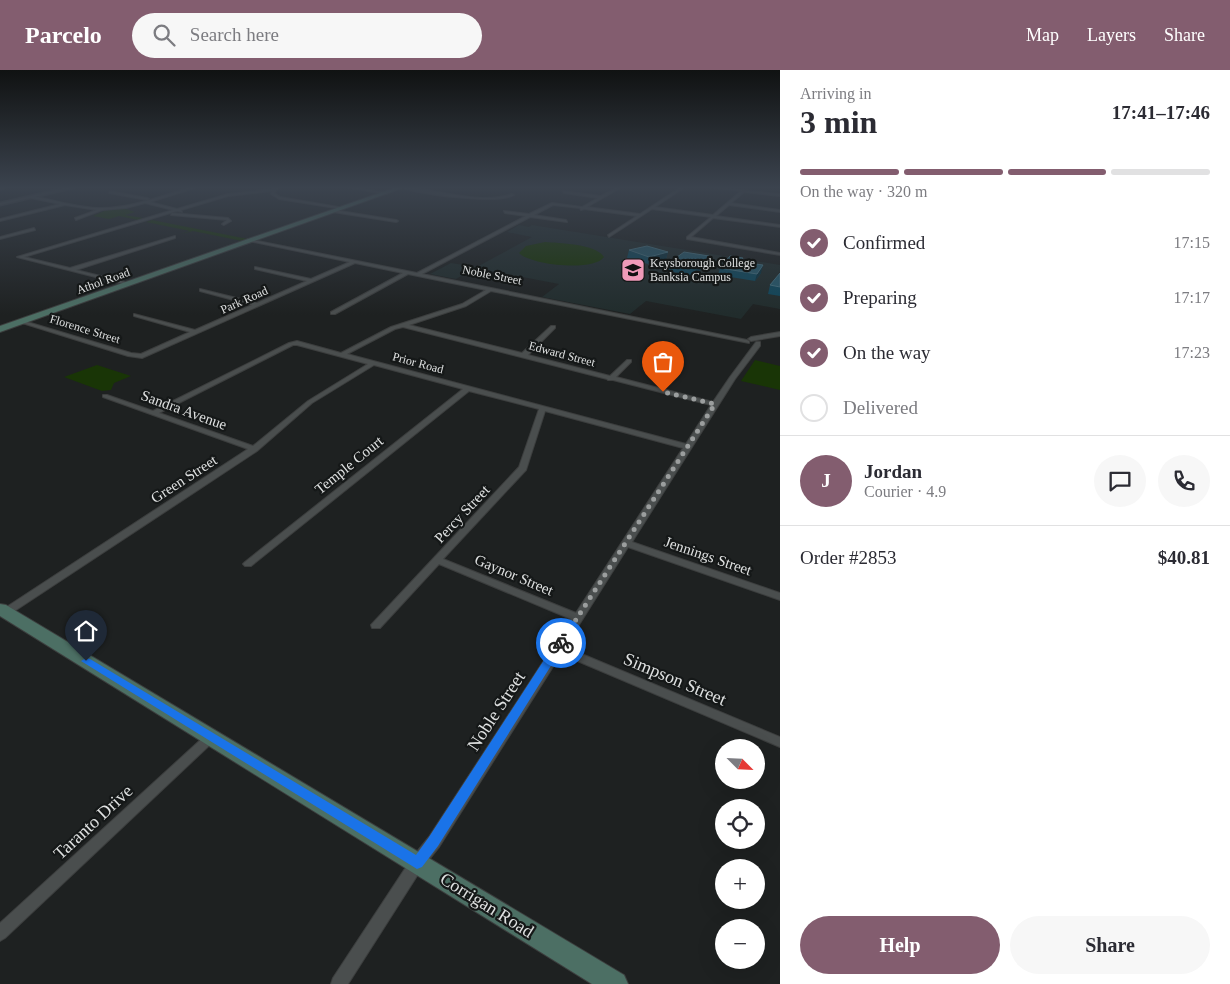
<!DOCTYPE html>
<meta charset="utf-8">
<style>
:root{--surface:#fff;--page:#f7f7f7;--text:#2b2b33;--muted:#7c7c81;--line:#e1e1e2;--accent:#835d6f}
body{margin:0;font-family:Georgia,serif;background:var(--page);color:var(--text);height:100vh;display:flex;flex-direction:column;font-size:19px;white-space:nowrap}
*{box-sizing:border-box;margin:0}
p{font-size:16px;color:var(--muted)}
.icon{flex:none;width:28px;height:28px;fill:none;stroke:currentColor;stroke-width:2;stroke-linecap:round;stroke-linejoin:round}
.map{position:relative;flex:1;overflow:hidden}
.panel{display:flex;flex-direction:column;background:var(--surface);width:450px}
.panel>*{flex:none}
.needle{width:32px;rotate:114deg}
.fabs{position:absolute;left:715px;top:669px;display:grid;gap:10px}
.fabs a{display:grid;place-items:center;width:50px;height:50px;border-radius:50%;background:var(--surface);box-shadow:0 5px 20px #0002;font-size:25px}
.pin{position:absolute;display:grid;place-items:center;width:42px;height:42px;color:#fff;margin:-51px -21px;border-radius:50% 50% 50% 0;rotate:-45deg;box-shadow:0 0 5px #0007}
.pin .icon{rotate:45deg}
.courier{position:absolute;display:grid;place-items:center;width:50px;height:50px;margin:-25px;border:4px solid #1a73e8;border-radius:50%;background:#fff;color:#222;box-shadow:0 1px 6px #0007}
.headline em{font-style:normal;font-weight:700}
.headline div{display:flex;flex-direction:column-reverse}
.headline{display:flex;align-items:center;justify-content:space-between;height:85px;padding:0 20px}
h1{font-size:32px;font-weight:700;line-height:38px}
.bar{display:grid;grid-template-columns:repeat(4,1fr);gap:8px 5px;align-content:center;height:60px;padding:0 20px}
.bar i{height:6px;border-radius:4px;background:var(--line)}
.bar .active{background:var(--accent)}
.bar p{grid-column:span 4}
.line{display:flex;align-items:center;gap:12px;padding:0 20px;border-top:1px solid var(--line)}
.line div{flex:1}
.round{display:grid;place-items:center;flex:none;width:52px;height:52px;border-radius:26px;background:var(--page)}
ol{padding:0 20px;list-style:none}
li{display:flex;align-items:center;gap:15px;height:55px}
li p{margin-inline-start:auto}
li .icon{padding:5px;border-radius:50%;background:var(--accent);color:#fff;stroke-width:4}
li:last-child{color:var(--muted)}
li i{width:28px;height:28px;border:2px solid var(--line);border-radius:50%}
.button{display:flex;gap:10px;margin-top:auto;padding:10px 20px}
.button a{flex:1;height:58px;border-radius:30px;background:var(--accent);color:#fff;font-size:20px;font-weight:700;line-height:58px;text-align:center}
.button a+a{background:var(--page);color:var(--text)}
header{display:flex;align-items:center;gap:30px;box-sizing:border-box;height:70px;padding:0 25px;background:var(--accent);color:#fff}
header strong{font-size:24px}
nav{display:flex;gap:28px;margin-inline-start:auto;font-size:18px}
.search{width:350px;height:45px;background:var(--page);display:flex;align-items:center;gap:12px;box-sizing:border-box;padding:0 18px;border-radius:28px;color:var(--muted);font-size:19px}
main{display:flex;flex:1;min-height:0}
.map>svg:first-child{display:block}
</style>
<header>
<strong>Parcelo</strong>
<div class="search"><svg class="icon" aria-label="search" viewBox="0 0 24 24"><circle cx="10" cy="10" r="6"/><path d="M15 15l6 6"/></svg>Search here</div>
<nav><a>Map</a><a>Layers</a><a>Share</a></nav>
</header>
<main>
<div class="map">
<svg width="780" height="914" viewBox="0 0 780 914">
<rect width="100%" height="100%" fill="#1e2121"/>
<!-- built -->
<g fill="#212c2c">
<polygon points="519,155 529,157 532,155 780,195 780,202 777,206 780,207 780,239 753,234 741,249 646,231 630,244 542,227 559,214 475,198 532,167 507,162"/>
<polygon points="451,193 476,197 456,209 430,204"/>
</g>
<!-- green -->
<g fill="#193506">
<polygon points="123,138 135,142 125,145 143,148 138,150 119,146 109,149 93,146 106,140"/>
<polygon points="152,150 248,169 242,171 193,161 181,164 190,161 146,152"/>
<path d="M545,172C559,173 596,174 604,187C594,202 530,195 519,183L526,176Z"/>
<polygon points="755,290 780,296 780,320 741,311"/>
<polygon points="97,295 131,306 114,313 111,320 102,321 64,307"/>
</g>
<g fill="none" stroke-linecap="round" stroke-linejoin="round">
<!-- minor casing -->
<g stroke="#3c3e3e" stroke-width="2">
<g id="minor">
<polygon points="6,117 5,118 0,120 0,118"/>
<path d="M192,117H198L150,132L177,139L228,124L273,119L275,117H279L274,123L280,127L344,138L342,139L279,129L271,124L272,121L228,126L181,140L182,142L177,141L24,187L70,198L175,166V168L76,200L129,213V215H127L17,187L173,140L145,133L126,138L102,140L76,150L75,148L97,140L65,135L0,151V149L60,134L31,128L32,126C55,130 78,138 101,138C133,138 163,125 192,117Z"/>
<polygon points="345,117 353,117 388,123 386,124"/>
<path d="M399,117C435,117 477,136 512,124L514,125C497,135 419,124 399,117Z"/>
<path d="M618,117H622L587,137L640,144L681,117H685L655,137L713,145L741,121L710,117L780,124V126L744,122L731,133L780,140V142L729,135L716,146L780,155V157L713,148L691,167L780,183V185L687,169V167L711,147L652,139L609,167L608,165L637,146L584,139L581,140L580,138L553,135L534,145L566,150L567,152L530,147L422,204L747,270L749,271V273L491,221L466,236L409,255L522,283L551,256H555V258L528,285L610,306L627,290H631V292L616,307L713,332L730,307L756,272H760V276L735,309L632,472L780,523V530L628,477L565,577L780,667V677L561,584L439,777L422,798L348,914H331L333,908L412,788L429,767L571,549L439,494L380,558H372L371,555L519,397L539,339L469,321L251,496H245L243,494L245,492L463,319L374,295L312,333L257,381L10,544H2L1,542L2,540L248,379L103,327V325H107L153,341L289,273L297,271L341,283L391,257L462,234L486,220L408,204L335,244H331V242L403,203L355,193L142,288L128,286L19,252L24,251L131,283L141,284L190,262L134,246V244L195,260L252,235L200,221V219L257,233L307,211L255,199V197L311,209L350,192L249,171L248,169L417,203L526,146L505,143L504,141L529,144L552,133L582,137L598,128L564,123L563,121L601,126ZM403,257L607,309L608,310H613L711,335L686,374L347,284L395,259ZM293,275H297L368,294L308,331L253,376L159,343ZM545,341L683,378L576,543L443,489L526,400Z"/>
<polygon points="110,121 147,128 149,129 147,130 109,123"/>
<polygon points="334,140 396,150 398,151 396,152 333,142"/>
<polygon points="172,143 228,148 231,151 224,155 222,154 227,150 171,145"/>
<polygon points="34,158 35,160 0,169 0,167"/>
<polygon points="780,262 780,266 751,271 748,269 751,267"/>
<polygon points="211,662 215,664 217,667 215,670 5,868 0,871 0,853 207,664"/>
</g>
</g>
<!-- tertiary casing -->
<g stroke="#3c3e3e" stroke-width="3">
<polygon id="tertiary" points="69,117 77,117 0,135 0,133"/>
</g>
<!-- secondary casing -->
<g stroke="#3c3e3e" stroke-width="2">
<g id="secondary">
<polygon points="397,117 405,117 0,262 0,256"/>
<polygon points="0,534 6,535 624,905 628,914 592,914 0,546"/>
</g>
</g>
<!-- minor -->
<use href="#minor" fill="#4a4e4e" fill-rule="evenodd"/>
<!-- tertiary -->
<use href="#tertiary" fill="#4a4e4e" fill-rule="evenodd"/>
<!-- secondary -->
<use href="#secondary" fill="#4c6f64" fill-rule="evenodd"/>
</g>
<!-- wall -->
<g fill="#10475b">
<polygon points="629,180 668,182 666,189 648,194 627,188"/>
<polygon points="742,192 761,203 755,211 718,205 720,198"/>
<polygon points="669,193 707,194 694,206 668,201"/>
<polygon points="780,203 780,226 768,224 770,215"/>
</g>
<!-- shaded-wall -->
<g fill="#0c313e">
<polygon points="668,182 666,189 648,194 649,187"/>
<polygon points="709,186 707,194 694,206 696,198"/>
<polygon points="763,195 761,203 755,211 757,204"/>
</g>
<!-- building -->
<g fill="#265769" stroke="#436d7c">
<polygon points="647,176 668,182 649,187 629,180"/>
<polygon points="684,182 709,186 696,198 669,193"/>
<polygon points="730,186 743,188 740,192 763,195 757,204 720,198"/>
<polygon points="780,203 780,217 770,215"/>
</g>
<!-- sky -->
<linearGradient id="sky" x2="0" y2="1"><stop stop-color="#101212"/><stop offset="0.48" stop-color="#3b434e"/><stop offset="1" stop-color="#3b434e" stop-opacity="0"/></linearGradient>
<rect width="780" height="245" fill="url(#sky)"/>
<!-- route -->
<polygon fill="#1a73e8" points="561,569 564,570 564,575 438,776 422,797 417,799 81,591 86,588 90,589 416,785 429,767 557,570"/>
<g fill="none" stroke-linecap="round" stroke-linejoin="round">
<!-- done -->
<polyline stroke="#9b9e9e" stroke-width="5" stroke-dasharray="0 9" points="561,573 715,334 663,322"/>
</g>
<!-- icons -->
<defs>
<g id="school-square" transform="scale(1.25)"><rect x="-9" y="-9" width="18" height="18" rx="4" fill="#ef9ab8" stroke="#151818"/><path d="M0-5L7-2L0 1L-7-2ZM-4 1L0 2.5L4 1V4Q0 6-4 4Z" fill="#111"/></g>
</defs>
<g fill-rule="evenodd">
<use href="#school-square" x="633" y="200"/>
</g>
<g text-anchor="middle" stroke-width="4.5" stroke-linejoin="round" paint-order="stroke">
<!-- far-poi labels -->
<g font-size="12" fill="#dfe1e1" stroke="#151818" text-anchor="start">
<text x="650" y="197">Keysborough College<tspan x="650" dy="14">Banksia Campus</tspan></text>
</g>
<!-- far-street labels -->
<g font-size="12" fill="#dfe1e1" stroke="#151818">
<text transform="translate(492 205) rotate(11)" y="4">Noble Street</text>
<text transform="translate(103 211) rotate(-20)" y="4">Athol Road</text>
<text transform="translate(244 230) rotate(-24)" y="4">Park Road</text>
<text transform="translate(85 259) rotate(17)" y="4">Florence Street</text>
<text transform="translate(562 284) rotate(15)" y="4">Edward Street</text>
<text transform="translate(418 293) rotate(15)" y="4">Prior Road</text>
</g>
<!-- street labels -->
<g font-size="15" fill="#dfe1e1" stroke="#151818">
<text transform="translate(184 340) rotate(20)" y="5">Sandra Avenue</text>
<text transform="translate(349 395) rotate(-39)" y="5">Temple Court</text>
<text transform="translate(184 409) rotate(-33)" y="5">Green Street</text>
<text transform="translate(462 444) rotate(-47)" y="5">Percy Street</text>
<text transform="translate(708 486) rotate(19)" y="5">Jennings Street</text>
<text transform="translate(514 505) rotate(23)" y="5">Gaynor Street</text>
</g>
<!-- near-street labels -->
<g font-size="18" fill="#dfe1e1" stroke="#151818">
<text transform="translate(675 609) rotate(23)" y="6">Simpson Street</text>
<text transform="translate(496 641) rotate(-57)" y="6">Noble Street</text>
<text transform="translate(93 752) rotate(-43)" y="6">Taranto Drive</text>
<text transform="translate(487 835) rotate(32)" y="6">Corrigan Road</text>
</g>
</g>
</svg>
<div class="fabs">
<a><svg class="needle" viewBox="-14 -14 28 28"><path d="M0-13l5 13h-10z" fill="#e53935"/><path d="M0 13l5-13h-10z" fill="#7c7c81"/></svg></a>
<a><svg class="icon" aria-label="locate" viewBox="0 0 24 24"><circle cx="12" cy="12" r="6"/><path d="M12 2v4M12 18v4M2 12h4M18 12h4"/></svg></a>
<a>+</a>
<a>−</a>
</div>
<div class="pin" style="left:663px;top:322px;background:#ea580c"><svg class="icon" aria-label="bag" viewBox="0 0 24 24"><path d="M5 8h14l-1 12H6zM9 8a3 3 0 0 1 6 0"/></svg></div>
<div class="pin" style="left:86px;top:591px;background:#1f2937"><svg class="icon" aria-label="home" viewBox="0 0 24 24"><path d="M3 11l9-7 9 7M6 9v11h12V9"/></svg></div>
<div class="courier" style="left:561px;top:573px"><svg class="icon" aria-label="bike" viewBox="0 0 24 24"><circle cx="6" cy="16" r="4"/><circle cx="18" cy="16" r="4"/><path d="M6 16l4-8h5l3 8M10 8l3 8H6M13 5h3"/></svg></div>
</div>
<section class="panel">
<div class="headline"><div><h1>3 min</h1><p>Arriving in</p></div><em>17:41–17:46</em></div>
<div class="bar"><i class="active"></i><i class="active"></i><i class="active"></i><i></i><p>On the way · 320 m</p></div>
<ol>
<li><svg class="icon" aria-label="check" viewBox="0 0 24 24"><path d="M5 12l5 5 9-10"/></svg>Confirmed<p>17:15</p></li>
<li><svg class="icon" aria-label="check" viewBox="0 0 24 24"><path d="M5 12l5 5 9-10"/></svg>Preparing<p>17:17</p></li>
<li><svg class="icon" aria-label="check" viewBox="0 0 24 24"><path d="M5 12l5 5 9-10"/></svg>On the way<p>17:23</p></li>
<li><i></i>Delivered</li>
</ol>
<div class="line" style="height:90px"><b class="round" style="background:var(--accent);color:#fff">J</b><div><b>Jordan</b><p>Courier · 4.9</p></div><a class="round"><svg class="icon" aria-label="chat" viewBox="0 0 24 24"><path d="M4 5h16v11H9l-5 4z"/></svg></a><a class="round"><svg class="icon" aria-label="phone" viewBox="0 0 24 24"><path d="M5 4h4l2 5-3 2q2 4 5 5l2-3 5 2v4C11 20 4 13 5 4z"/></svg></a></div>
<div class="line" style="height:65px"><div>Order #2853</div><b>$40.81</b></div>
<div class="button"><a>Help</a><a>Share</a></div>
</section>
</main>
